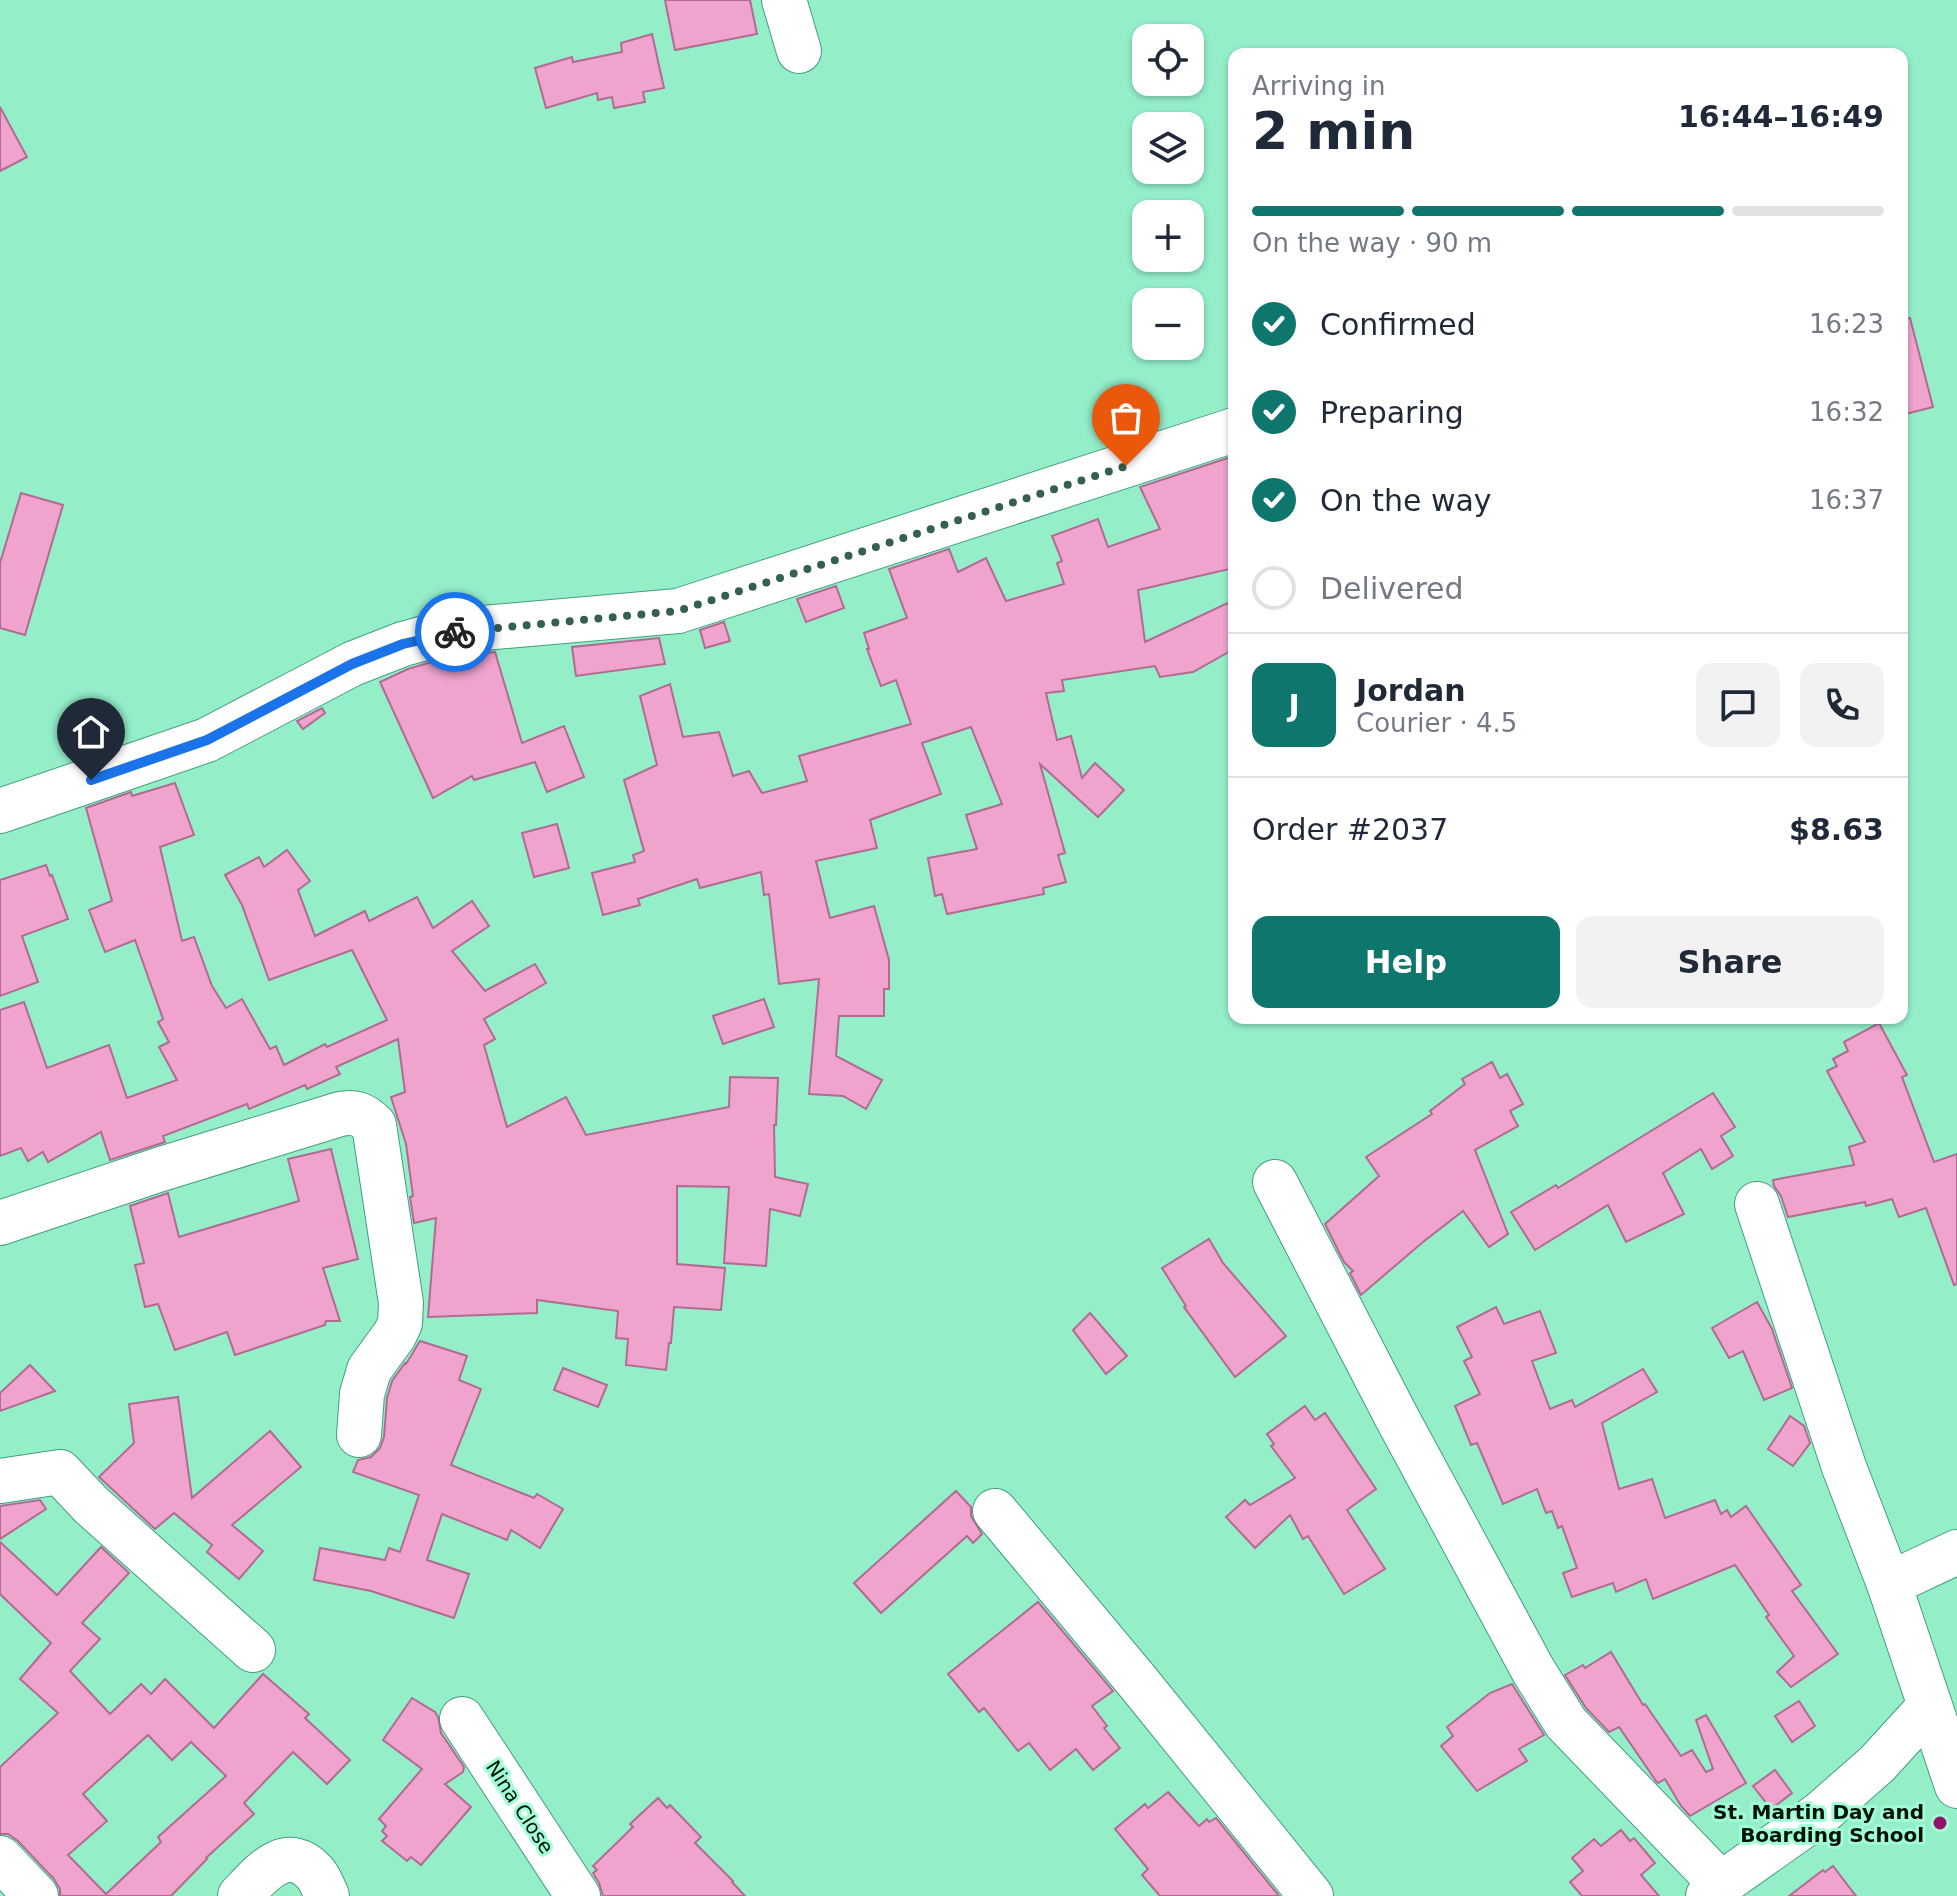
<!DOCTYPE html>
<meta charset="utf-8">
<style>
:root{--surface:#fff;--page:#f2f2f3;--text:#1f2937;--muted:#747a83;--line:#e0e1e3;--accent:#0f766e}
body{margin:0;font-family:"DejaVu Sans",sans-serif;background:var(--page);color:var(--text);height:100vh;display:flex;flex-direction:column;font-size:30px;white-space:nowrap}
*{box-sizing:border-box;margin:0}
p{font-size:26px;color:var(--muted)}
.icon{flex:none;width:44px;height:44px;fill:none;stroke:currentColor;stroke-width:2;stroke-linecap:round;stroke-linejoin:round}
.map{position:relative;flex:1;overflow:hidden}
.side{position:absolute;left:1228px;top:48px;width:680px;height:976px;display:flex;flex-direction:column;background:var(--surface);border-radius:16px;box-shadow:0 2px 6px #0004}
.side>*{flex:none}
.fabs{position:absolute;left:1132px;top:24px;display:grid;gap:16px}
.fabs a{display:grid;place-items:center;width:72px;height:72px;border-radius:16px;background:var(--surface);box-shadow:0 2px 6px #0004;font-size:40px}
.pin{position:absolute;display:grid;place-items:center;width:68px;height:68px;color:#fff;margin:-82px -34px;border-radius:50% 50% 50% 0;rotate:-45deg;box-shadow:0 0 8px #0007}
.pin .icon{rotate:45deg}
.courier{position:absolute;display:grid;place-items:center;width:80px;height:80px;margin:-40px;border:6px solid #1a73e8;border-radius:50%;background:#fff;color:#222;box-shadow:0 2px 10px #0007}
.summary em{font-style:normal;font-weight:700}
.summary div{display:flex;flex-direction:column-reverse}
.summary{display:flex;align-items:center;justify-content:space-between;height:136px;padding:0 24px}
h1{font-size:52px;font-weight:700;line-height:60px}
.bar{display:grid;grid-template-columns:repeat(4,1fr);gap:12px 8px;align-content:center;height:96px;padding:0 24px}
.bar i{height:10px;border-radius:6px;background:var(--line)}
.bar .selected{background:var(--accent)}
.bar p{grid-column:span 4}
.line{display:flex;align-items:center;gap:20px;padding:0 24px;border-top:2px solid var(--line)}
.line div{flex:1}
.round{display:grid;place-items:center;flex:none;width:84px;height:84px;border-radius:16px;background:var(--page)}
ol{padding:0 24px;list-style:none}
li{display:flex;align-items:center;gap:24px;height:88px}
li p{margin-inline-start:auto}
li .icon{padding:8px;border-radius:50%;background:var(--accent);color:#fff;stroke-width:4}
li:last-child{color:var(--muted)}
li i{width:44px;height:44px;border:4px solid var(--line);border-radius:50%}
.action{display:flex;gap:16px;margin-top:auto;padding:16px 24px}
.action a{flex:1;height:92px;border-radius:16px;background:var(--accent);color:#fff;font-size:32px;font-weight:700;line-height:92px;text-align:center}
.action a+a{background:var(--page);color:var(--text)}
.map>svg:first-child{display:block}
</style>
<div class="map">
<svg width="1957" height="1896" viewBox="0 0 1957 1896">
<rect width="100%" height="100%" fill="#94efc9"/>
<!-- building -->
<g fill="#efa3cd" stroke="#b16b92" stroke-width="2" fill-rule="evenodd">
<polygon points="665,0 750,0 757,34 675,50"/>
<polygon points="652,34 664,88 643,92 645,102 614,108 612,97 598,100 597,93 546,108 535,68 572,57 573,62 622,52 621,43"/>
<polygon points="0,107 27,157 0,171"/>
<polygon points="1910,318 1933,407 1902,415 1902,319"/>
<polygon points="1234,456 1234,568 1138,590 1145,642 1234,600 1234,649 1193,672 1160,677 1155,666 1062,680 1064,691 1046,693 1057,740 1071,736 1082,778 1095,763 1124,790 1098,817 1040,764 1065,853 1058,855 1066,882 1043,888 1044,894 947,914 942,894 935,896 928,858 977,849 966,815 1002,804 971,727 922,743 941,794 870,820 877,848 816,861 830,918 874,906 889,960 889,989 884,989 884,1016 839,1016 836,1056 882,1080 866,1109 843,1096 809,1094 819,979 779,984 769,894 764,895 761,872 700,888 697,879 638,899 640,905 603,915 592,873 635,862 633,855 644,851 624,780 657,765 640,696 670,684 683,737 719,732 733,776 749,771 762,793 807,781 799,756 911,724 896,680 881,686 867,649 869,649 864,633 907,618 889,569 949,549 958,572 986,558 1006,601 1064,584 1057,563 1062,561 1052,536 1098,519 1108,547 1160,529 1140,487"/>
<polygon points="21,493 63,505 25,635 0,628 0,563"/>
<polygon points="836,586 844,608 806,622 797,599"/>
<polygon points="724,622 730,641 705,648 700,630"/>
<polygon points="659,638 665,664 576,676 572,647"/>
<polygon points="495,652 522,743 564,726 584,777 547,792 535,762 474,780 472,776 433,798 380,682 408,669 445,658"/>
<polygon points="322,708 325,713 303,729 297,721"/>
<polygon points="175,783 194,835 160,847 182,941 194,937 212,986 226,1008 242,999 270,1049 276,1046 284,1065 325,1044 327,1047 387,1020 352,950 269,980 242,905 225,875 259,857 264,867 287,850 310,881 298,890 315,936 365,911 369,921 417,897 433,928 472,901 489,926 452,951 485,991 535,964 546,983 484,1019 495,1039 484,1045 507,1127 566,1097 586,1135 729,1107 730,1077 778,1078 776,1125 774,1125 775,1177 808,1184 800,1216 770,1209 766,1266 724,1263 729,1187 677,1186 677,1264 725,1268 721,1310 674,1307 671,1343 669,1343 666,1370 626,1365 628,1339 616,1338 618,1311 537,1300 537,1313 428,1317 436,1218 414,1223 410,1197 413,1196 406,1144 391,1097 405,1092 398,1039 336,1067 340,1074 307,1089 305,1085 249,1109 247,1104 163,1136 165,1142 110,1160 101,1132 48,1162 43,1152 28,1161 21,1148 0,1156 0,1010 24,1002 47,1068 109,1045 127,1098 177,1080 159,1047 169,1042 158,1022 163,1019 135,940 105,952 89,910 112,901 86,808 131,792 132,796"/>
<polygon points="557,824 569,868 534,877 522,833"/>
<polygon points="46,865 50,876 52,875 68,919 22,936 38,982 0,996 0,880"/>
<polygon points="764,999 774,1027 723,1044 713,1016"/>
<polygon points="1879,1023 1907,1075 1902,1077 1934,1162 1957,1154 1957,1284 1954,1285 1926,1208 1899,1217 1892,1199 1866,1206 1865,1202 1788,1217 1781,1196 1774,1186 1773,1180 1854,1165 1849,1147 1865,1142 1827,1071 1837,1066 1833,1059 1848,1051 1844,1042"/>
<polygon points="1492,1062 1500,1078 1507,1074 1523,1104 1510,1111 1518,1126 1475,1150 1508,1234 1489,1247 1463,1211 1423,1242 1361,1295 1350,1273 1353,1271 1344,1262 1325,1224 1379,1176 1366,1157 1432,1114 1430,1111 1465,1084 1462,1079"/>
<polygon points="1713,1093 1735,1127 1721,1136 1733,1156 1712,1169 1701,1149 1663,1173 1684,1214 1626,1242 1608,1205 1535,1250 1511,1212 1556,1185 1558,1188"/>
<polygon points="331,1149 358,1259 323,1268 340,1321 326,1321 325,1325 235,1355 227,1332 175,1350 158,1304 145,1307 135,1265 144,1263 130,1206 168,1193 179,1237 299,1201 288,1159"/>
<polygon points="1209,1239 1223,1263 1286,1336 1235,1377 1184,1307 1186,1306 1162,1268"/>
<polygon points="1757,1302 1772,1329 1792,1388 1764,1400 1743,1351 1729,1358 1712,1328"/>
<polygon points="1496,1307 1504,1324 1540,1311 1556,1353 1532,1361 1550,1409 1572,1400 1575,1407 1643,1369 1657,1392 1602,1423 1619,1489 1652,1479 1665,1518 1715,1500 1721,1514 1727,1510 1731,1517 1746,1506 1801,1585 1792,1591 1838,1654 1791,1687 1777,1672 1794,1656 1766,1617 1769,1615 1735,1565 1653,1599 1646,1579 1616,1592 1613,1583 1572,1597 1563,1573 1577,1568 1562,1526 1558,1528 1552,1511 1546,1513 1537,1489 1503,1504 1477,1443 1471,1445 1455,1406 1480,1394 1464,1361 1472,1357 1457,1327"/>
<polygon points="1090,1313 1127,1356 1106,1374 1073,1330"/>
<polygon points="420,1341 467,1356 459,1380 481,1389 451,1465 534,1498 537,1494 563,1509 540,1548 511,1530 507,1540 442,1514 427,1560 469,1574 454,1618 371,1591 314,1580 320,1548 385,1560 389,1548 400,1552 419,1495 353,1472 358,1460 371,1457 380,1448 384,1437 387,1398 392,1381 405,1363 406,1364"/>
<polygon points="30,1365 55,1391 0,1411 0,1393"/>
<polygon points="563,1368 607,1385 598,1407 554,1390"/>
<polygon points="178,1397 192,1498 270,1431 301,1467 232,1525 263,1551 239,1579 207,1552 212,1545 174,1513 155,1529 99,1477 134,1443 129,1404"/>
<polygon points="1305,1406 1315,1420 1325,1413 1376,1489 1347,1510 1385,1569 1344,1594 1308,1536 1303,1539 1290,1515 1255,1548 1226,1517 1245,1500 1250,1505 1295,1478 1271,1446 1274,1444 1267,1434"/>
<polygon points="1790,1416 1804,1426 1810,1443 1793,1466 1768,1449"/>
<polygon points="956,1491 971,1507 971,1516 982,1534 973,1543 967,1536 881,1613 854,1583"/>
<polygon points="40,1500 46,1509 0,1539 0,1506"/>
<path d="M0,1542L57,1595L101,1547L129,1573L82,1623L100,1639L70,1671L110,1714L141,1684L151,1694L165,1679L214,1728L263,1674L309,1714L305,1718L350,1760L327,1784L293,1752L244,1803L254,1814L206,1858L207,1859L171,1896H60V1889L54,1879L18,1841L8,1834H0V1767L58,1713L20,1679L51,1643L0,1594ZM148,1735L172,1760L191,1742L226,1776L158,1837L161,1842L106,1894L68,1855L107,1821L83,1794Z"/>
<polygon points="1038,1602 1113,1691 1092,1706 1107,1726 1104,1728 1120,1748 1093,1770 1076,1749 1050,1770 1029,1743 1018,1751 984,1708 979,1712 948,1674"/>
<polygon points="1611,1652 1643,1705 1645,1704 1681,1756 1692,1750 1706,1772 1713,1769 1696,1720 1706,1715 1746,1783 1690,1816 1681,1806 1665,1779 1658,1783 1656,1781 1619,1727 1609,1732 1586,1708 1565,1675 1583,1665 1585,1668"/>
<polygon points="1512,1684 1544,1735 1519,1749 1527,1761 1477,1791 1441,1746 1453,1736 1447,1727 1490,1693"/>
<polygon points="412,1698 435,1712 438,1717 441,1733 464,1767 463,1772 445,1784 471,1807 421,1865 411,1857 407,1861 382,1841 387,1836 382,1831 386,1826 379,1819 422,1769 383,1740"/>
<polygon points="1799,1701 1815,1726 1792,1742 1775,1716"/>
<polygon points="1775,1770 1792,1793 1771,1809 1753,1786"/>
<polygon points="1168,1792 1199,1826 1207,1819 1209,1822 1216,1818 1279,1896 1160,1896 1142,1875 1148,1869 1115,1829 1145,1804 1148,1808"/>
<polygon points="658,1798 667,1808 670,1805 701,1837 695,1843 733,1881 732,1882 745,1896 603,1896 599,1883 593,1873 597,1870 593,1866 633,1827 630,1824"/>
<polygon points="1621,1830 1630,1841 1634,1838 1655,1863 1641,1875 1659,1896 1582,1896 1570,1882 1583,1871 1572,1858 1594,1839 1601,1846"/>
<polygon points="1833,1866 1856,1896 1789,1896 1823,1870 1825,1872"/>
</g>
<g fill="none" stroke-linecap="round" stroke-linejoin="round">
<!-- minor casing -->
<g stroke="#429f7c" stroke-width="46">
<g id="minor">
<polyline points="784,0 799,51"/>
<polyline points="0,811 207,740 352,664 403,644 440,634 472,629 678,611 1234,430"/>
<polyline points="1275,1182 1396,1416 1533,1670 1566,1723 1721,1884"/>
<polyline points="1757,1204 1844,1467 1889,1584 1957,1786"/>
<path d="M0,1223L158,1170L340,1114C354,1111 363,1114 374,1125L401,1303L400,1323L395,1334L369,1370L362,1394L359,1435"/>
<polyline points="0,1481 60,1472 91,1505 253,1650"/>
<polyline points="995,1511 1137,1681 1311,1896"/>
<polyline points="1889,1584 1957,1552"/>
<polyline points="462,1719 578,1896"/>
<polyline points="0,1858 36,1896"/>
<path d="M240,1896C260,1875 286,1841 315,1873C320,1879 324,1889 327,1896"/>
<polyline points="1708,1896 1721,1884 1820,1814 1877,1764 1929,1707"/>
</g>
</g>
<!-- minor -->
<use href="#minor" stroke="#fff" stroke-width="44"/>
</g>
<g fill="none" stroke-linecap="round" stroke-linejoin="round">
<!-- done -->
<polyline stroke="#34604d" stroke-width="8" stroke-dasharray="0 14.4" points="455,632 678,611 1126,466"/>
<!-- route -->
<polyline stroke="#1a73e8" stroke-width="10" points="91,780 207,740 352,664 403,644 455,632"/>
</g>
<!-- markers -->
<circle fill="#94126b" stroke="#a1fdd6" stroke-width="3" cx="1940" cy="1823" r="8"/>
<g text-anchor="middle" stroke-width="6" stroke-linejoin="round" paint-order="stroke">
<!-- street labels -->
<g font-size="20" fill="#00130a" stroke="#a1fdd6">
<text transform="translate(520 1807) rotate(57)" y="7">Nina Close</text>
</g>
<!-- poi labels -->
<g font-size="20" font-weight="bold" fill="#00130a" stroke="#a1fdd6" text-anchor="end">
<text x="1924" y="1819">St. Martin Day and<tspan x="1924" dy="23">Boarding School</tspan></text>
</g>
</g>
</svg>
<div class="fabs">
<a><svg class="icon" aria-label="locate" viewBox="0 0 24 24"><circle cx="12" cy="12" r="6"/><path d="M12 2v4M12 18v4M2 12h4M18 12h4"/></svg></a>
<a><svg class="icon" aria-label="layers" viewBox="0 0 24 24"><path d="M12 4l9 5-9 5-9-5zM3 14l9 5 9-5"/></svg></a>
<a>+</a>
<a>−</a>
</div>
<div class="pin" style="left:1126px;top:466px;background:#ea580c"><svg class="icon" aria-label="bag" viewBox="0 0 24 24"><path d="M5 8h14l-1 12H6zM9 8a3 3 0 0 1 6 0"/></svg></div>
<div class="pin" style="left:91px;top:780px;background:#1f2937"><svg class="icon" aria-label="home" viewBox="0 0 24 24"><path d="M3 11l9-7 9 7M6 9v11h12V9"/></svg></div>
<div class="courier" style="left:455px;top:632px"><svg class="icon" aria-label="bike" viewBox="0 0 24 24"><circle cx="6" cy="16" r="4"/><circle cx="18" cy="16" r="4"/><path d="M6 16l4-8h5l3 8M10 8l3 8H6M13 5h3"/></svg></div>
<section class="side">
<div class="summary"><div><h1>2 min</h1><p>Arriving in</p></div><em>16:44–16:49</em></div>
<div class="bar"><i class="selected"></i><i class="selected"></i><i class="selected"></i><i></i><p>On the way · 90 m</p></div>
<ol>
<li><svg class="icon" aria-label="check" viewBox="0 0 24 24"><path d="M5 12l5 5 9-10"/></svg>Confirmed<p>16:23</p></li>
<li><svg class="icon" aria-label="check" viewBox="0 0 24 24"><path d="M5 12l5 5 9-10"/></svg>Preparing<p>16:32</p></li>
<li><svg class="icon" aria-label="check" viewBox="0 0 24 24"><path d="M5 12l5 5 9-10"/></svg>On the way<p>16:37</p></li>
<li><i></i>Delivered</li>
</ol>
<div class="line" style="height:144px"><b class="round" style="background:var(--accent);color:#fff">J</b><div><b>Jordan</b><p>Courier · 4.5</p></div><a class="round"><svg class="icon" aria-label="chat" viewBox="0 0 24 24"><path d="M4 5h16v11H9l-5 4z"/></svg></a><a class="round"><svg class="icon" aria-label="phone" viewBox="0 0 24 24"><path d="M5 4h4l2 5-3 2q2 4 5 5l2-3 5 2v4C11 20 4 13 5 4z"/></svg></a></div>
<div class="line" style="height:104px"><div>Order #2037</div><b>$8.63</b></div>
<div class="action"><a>Help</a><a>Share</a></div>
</section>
</div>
